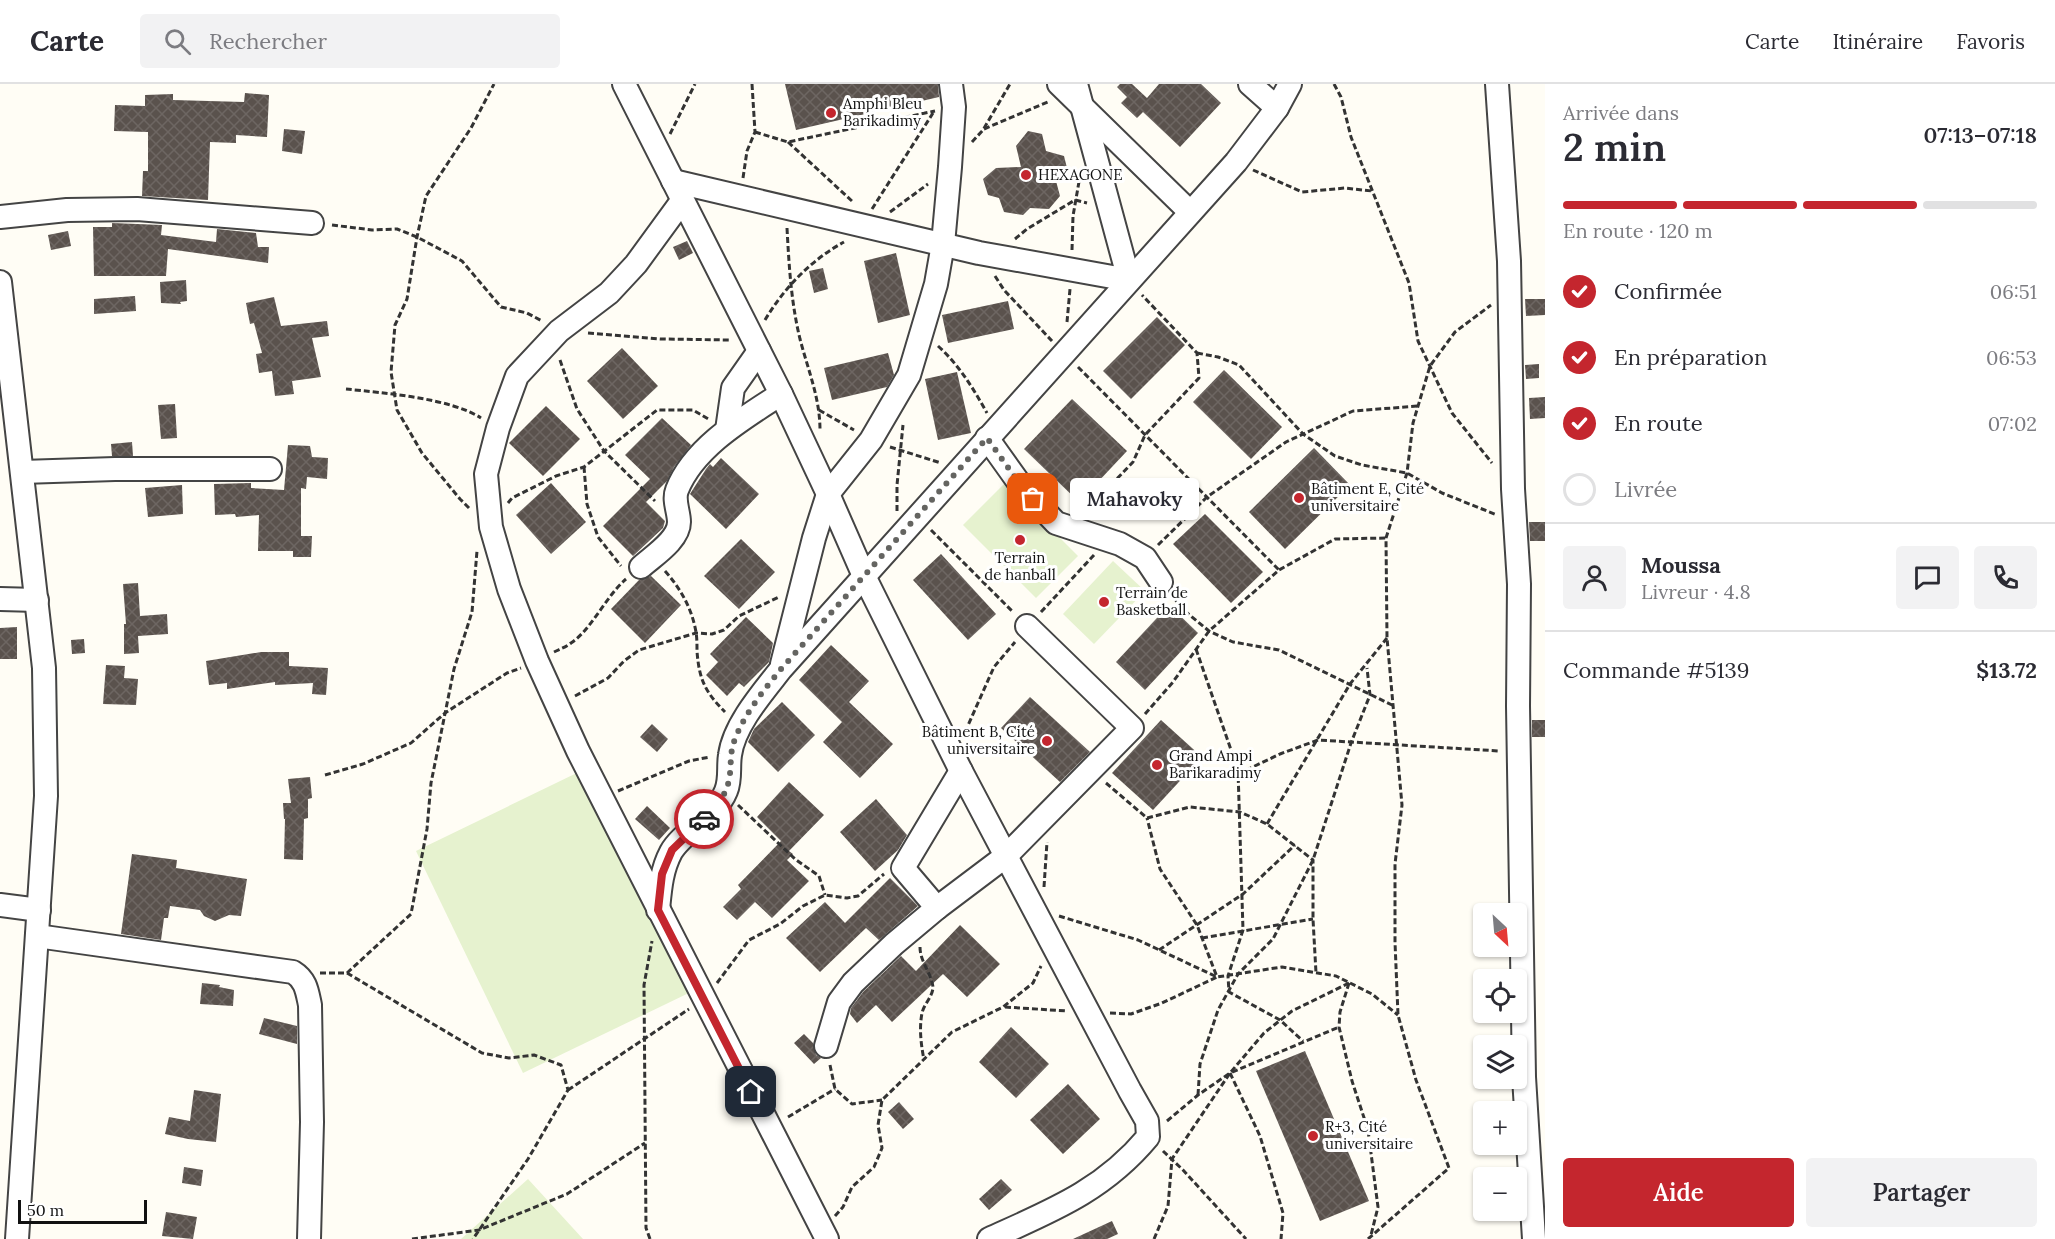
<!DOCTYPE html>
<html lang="fr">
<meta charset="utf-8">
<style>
:root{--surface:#fff;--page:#f2f2f3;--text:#2b2b33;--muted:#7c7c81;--line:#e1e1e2;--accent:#c4262e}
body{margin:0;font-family:Lora,serif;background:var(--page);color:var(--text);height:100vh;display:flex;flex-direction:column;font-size:22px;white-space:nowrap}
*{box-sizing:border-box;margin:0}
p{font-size:20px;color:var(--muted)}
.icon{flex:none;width:33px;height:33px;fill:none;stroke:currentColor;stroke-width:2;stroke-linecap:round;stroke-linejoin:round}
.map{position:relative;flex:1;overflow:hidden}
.side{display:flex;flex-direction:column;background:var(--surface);width:510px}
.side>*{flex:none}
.needle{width:39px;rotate:154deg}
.tools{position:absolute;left:1473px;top:819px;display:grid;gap:12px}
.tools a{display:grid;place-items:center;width:54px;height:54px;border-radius:6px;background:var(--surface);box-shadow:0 2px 4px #0004;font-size:30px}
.scale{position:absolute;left:18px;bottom:15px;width:129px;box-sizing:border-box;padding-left:6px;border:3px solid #111;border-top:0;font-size:16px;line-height:21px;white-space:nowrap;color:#111;-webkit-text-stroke:4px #fff;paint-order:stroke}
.pin{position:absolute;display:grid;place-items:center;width:51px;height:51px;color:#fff;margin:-26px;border-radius:12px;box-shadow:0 3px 9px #0006}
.courier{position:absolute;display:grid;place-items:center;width:60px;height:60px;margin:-30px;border:4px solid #c4262e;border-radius:50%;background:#fff;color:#222;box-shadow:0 2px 8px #0007}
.bubble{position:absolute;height:42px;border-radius:6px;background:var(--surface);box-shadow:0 2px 4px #0004;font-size:20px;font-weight:600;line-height:42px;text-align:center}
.overview em{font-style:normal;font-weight:600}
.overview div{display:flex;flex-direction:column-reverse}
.overview{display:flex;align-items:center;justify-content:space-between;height:102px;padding:0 18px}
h1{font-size:39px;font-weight:600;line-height:45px}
.bar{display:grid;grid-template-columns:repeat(4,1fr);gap:9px 6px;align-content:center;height:72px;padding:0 18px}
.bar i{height:8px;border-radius:4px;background:var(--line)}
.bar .on{background:var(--accent)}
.bar p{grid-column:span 4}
.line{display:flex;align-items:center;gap:15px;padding:0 18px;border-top:2px solid var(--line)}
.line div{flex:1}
.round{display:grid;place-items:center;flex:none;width:63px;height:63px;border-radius:6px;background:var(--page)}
ol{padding:0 18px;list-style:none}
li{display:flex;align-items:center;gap:18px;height:66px}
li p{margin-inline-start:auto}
li .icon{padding:6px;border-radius:50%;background:var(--accent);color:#fff;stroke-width:4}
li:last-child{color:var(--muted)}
li i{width:33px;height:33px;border:3px solid var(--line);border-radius:50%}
.cta{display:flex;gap:12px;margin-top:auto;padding:12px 18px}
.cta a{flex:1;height:69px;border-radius:6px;background:var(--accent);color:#fff;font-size:24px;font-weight:600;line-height:69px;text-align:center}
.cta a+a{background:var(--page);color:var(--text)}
header{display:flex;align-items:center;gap:36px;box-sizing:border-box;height:84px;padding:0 30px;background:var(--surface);border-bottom:2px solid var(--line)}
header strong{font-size:28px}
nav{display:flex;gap:33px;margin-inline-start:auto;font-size:21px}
.search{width:420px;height:54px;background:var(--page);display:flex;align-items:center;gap:15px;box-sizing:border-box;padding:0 21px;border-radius:6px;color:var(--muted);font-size:22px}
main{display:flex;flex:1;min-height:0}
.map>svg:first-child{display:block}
</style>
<header>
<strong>Carte</strong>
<div class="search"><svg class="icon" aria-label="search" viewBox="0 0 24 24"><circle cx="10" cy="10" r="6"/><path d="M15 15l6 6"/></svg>Rechercher</div>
<nav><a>Carte</a><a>Itinéraire</a><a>Favoris</a></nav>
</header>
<main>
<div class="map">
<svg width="1545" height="1155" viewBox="0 0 1545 1155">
<defs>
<pattern id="building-cross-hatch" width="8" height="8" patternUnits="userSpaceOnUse" patternTransform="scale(1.5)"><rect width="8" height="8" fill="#5a524d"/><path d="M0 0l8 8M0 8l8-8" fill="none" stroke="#6d6662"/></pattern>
</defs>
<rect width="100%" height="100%" fill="#fffdf5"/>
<!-- pitch -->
<g fill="#e6f2cf">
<polygon points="1005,399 1078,472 1036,514 963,441"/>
<polygon points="1113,477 1145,507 1094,560 1063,530"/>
<polygon points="585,685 693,907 523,989 416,767"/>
<polygon points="528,1095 583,1155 461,1155"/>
</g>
<!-- building -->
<g fill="url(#building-cross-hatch)">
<polygon points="785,0 938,0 939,13 796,46"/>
<polygon points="1120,0 1132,0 1147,14 1159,0 1201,0 1221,19 1180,63 1143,28 1137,34 1121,19 1127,13 1117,3"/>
<polygon points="245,9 269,11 267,53 236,51 236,59 210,58 208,116 142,112 143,87 148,87 148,48 114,47 115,21 145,22 145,11 173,10 173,16 244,18"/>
<polygon points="284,45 305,47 302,70 282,67"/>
<polygon points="1028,47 1042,50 1046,67 1064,72 1068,88 1056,97 1060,112 1049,125 1030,124 1023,131 1004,128 999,114 988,111 983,95 996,84 1021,83 1016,62"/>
<polygon points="112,139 162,141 161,151 216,158 217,145 256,149 258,163 269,163 268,179 168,165 166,192 94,192 93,143 112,143"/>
<polygon points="68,147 71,162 51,166 48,151"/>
<polygon points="687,157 693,169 679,176 673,163"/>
<polygon points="896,169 910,231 878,239 864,177"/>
<polygon points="823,184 828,205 814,209 809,187"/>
<polygon points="186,196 187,217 180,218 181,220 161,219 160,198"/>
<polygon points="135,212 136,227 94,230 94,215"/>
<polygon points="274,213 281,242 327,237 329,252 312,254 321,293 292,297 294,310 275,312 272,287 259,289 256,270 262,269 254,239 250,240 246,219"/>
<polygon points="1525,215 1545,215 1545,231 1526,232"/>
<polygon points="1008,217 1014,245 948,259 942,231"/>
<polygon points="1157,233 1185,261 1131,315 1103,287"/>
<polygon points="622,264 658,302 623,335 587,297"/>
<polygon points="888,269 894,291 887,303 832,316 824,284"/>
<polygon points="1539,280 1539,294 1526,295 1525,281"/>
<polygon points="1224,286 1282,343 1251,375 1193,318"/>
<polygon points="957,288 971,349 938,356 925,295"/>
<polygon points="1545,313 1545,334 1530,335 1529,314"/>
<polygon points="1072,315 1127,367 1079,418 1024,365"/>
<polygon points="175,320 177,354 161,355 158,321"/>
<polygon points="546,322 580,355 543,392 509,359"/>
<polygon points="662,334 691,361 674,383 667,397 646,418 665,437 663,444 633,472 603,442 650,395 625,371"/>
<polygon points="132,358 133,372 112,372 111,360"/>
<polygon points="288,361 310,362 312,373 328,374 327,395 307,393 306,405 301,404 301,452 312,452 311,473 293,473 293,467 258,467 259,431 236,433 235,430 215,431 214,400 251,399 251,404 284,406"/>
<polygon points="1314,364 1350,401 1285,465 1249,428"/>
<polygon points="721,374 759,410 726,445 690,410 706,385 710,380 713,383"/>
<polygon points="551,399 586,438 551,470 516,431"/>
<polygon points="182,401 183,430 148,433 145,404"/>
<polygon points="1205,430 1263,488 1231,519 1173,460"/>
<polygon points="1529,438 1545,438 1545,457 1530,457"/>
<polygon points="741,455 775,488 739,525 704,492"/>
<polygon points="941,470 996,530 968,556 913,496"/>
<polygon points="651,492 681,521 645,559 611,525 639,496"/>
<polygon points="138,499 140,532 167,530 168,550 138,552 139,569 124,570 124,540 126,540 123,500"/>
<polygon points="1169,521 1198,549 1145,606 1116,578"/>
<polygon points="746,533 773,559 769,578 744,603 739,599 727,612 706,591 718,578 710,570"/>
<polygon points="17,543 17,575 0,575 0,544"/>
<polygon points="84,555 85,569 72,570 71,556"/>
<polygon points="831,561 869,597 849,618 893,660 860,694 823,658 842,638 799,596"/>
<polygon points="261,568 289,568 289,582 328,584 326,611 312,610 313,599 275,601 275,598 227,605 227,599 209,601 206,577"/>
<polygon points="106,581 125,582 124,594 138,595 136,621 103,620"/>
<polygon points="1030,613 1090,668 1060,698 1001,644"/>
<polygon points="782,618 815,651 778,688 748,658 754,645"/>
<polygon points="1161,636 1202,673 1153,726 1112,689"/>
<rect x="1532" y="636" width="13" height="17"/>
<polygon points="652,640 668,655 657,668 640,653"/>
<polygon points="310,693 312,714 308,715 308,734 304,735 303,776 284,775 285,735 284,735 283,719 291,719 288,695"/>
<polygon points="789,698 824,731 789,767 793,770 787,776 809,797 772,834 755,818 737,836 723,823 741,805 738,801 781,757 757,733"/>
<polygon points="876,715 907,751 898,766 875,787 840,748"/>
<polygon points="647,722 670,744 659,756 635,735"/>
<polygon points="132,770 177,776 176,784 247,795 241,832 229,831 215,837 204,832 200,826 170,822 168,834 164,834 161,856 121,850"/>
<polygon points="890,794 918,822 879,856 866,844 820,888 786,854 825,818 845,839"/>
<polygon points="960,841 1000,880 967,913 943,890 892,938 876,921 857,939 850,930 851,924 863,908 901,872 916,887"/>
<polygon points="202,899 220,901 219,903 234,906 233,922 200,920"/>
<polygon points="264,934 297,942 297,960 259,950"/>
<polygon points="1011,943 1049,980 1016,1014 979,978"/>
<polygon points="804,950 813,959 816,971 821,974 814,980 794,959"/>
<polygon points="1305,967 1369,1117 1320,1137 1256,987"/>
<polygon points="1068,1000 1100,1035 1063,1070 1030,1036"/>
<polygon points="194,1006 221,1010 216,1058 188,1055 165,1050 169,1033 190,1037"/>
<polygon points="899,1018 914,1035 903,1045 888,1028"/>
<polygon points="184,1083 203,1086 201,1102 182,1099"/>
<polygon points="1001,1095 1012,1106 989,1126 979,1115"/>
<polygon points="166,1128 197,1133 193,1155 162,1152"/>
<polygon points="1112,1137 1118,1150 1107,1155 1073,1155"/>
</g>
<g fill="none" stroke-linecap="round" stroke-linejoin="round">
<!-- minor casing -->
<g stroke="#444" stroke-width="26">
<g id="minor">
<path d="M624,0L781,310L828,410L864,492L961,687L1130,1007L1147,1037L1148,1053C1103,1107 1051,1127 989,1155"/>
<polyline points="1059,0 1190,128"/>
<polyline points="1250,0 1277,24"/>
<polyline points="1497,0 1509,177 1513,405 1519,500 1518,622 1524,993 1534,1155"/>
<polyline points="673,97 979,169 1129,196 1076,0"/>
<polyline points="682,117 636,180 609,209 559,247 517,292 498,344 486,390 491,443 509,505 537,577 578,667 827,1155"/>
<polyline points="0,133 67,126 137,125 312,139"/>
<polyline points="0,198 44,584 46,712 17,1155"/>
<polyline points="727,346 733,304 759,267"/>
<polyline points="987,354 1022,403 1056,439 1120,460 1145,474 1161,498"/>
<polyline points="22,388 115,385 270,385"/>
<path d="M641,483C653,472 679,456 679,438C679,428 673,416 677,406C694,363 744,334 781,310"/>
<polyline points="0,515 37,516"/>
<polyline points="782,580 814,454 828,410 871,356 909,291 936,200 943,160 950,83 954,23 951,0"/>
<polyline points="0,821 39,826"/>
<polyline points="937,824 903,784 961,687"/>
<path d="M658,826C660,806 661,787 671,768C682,748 716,732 726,707C731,695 728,683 730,671C734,641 763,608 781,585L1236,78L1277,24L1290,0"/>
<path d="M37,852L293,888C306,896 307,907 310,921L312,1038L309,1155"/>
<polyline points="826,962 839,918 853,899 894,860 937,824 1006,772 1132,644 1027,542"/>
</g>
</g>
<!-- path -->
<g stroke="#333" stroke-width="3" stroke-dasharray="6 3" stroke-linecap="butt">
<polyline points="1334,0 1341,13 1351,53 1409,199 1418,257 1452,329 1492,379"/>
<polyline points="984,45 1050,17"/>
<polyline points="755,48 788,58 935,27"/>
<polyline points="670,50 695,0"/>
<polyline points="788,58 853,118"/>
<polyline points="972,58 983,46 1010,0"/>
<polyline points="1253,86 1302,108 1345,104 1372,107"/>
<polyline points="743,94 747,67 755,48 752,0"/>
<polyline points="872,125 933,29"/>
<polyline points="890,128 928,100"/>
<polyline points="332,141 372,146 397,145 417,153 462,177 501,223 527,229 542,237"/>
<path d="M787,144C789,181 791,218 800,255C808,286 820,314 820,346"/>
<polyline points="1015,155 1027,145 1075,116 1087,119"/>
<polyline points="1072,166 1073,132 1080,92"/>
<polyline points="995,192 1004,206 1052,257"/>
<path d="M765,236C784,204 811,176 844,158"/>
<polyline points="1067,238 1070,205"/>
<polyline points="588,249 661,255 731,256"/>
<path d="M938,262C959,281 973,304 987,329"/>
<polyline points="1197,269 1218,273 1239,281 1303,350 1335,372 1362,381 1407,389 1442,409 1497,431"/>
<polyline points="560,276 577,325 604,367 655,417"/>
<polyline points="1078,283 1279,486"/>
<path d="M346,305C384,309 450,314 481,334"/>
<polyline points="819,326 854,346"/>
<polyline points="890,363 941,379"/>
<polyline points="584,383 587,420 598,453 621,482"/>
<polyline points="508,419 512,414 556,392 584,383 657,326 693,326 710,336"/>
<polyline points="469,424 460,415 422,369 397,326 391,288 395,241 407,215 417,153 426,112 471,44 494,0"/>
<polyline points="897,427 897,401 903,341"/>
<polyline points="1086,427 1133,378 1145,351 1199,294 1197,269 1142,211"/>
<polyline points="931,446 1013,528"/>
<polyline points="1158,461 1207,413 1286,358 1353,327 1418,322"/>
<path d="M665,487C681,505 692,525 696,548C697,554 697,561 697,567C699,595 705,608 725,628"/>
<polyline points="1173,513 1186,528 1209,547 1233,558 1279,566 1394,622"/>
<polyline points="1041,528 1094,471"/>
<polyline points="1196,565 1238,686 1243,846 1228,892 1229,908 1280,936 1303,957"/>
<path d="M554,568C560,565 566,563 571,559C592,545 606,512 626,495"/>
<polyline points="575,612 608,594 624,577 639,566 696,549 712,550 724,546 739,532 779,513"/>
<polyline points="1145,630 1173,598 1209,547 1279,486 1335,455 1386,454"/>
<polyline points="965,648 994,583 1015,558"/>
<polyline points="1238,690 1280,670 1318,656 1499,667"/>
<polyline points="325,691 363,680 411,659 445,629 507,589 521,584"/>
<polyline points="1106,699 1147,734 1190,723 1240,728 1267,740 1313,776 1313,835 1316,889"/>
<polyline points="618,707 689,677 710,673"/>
<polyline points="738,721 795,775 819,792 825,811"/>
<polyline points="1267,740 1350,600 1387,554"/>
<polyline points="1044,803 1047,758"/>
<polyline points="1059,832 1138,856 1217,893 1282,883 1336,892 1372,910 1398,931"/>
<polyline points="1202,854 1313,835"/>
<path d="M920,863C920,878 931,888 933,903C933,912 924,920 922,929C919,945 921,960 924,976"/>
<polyline points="1159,866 1243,810 1295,761"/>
<polyline points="320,889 347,889 482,969 509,974 534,971 561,981 568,1006 528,1075 473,1155"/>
<polyline points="347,889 411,830 427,745 431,699 454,585 472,528 477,467"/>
<polyline points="717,899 749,856 780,840 803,822 825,811 847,814 858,812 884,790"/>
<polyline points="1349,899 1340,928 1339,943 1352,997 1368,1046 1378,1123 1371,1151"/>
<polyline points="1005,923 1067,927"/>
<polyline points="1110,929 1131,930 1162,919 1217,893 1197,841 1160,785 1147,734"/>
<polyline points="830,981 835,1005 852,1020 882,1016"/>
<polyline points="1230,989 1260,1052 1283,1129 1281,1155"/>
<polyline points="568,1006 689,925"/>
<polyline points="1198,1011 1200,980 1218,926 1238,890 1273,855 1313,776 1351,659 1370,611 1367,584"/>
<polyline points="788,1033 835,1005"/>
<polyline points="1167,1037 1198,1011 1230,989 1264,949 1292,927 1349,899"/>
<polyline points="1163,1067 1183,1086 1246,1155"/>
<polyline points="835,1132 843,1123 852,1103 874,1083 882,1064 878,1041 882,1016 952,948 1003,923 1033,899 1041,882"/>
<polyline points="412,1155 479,1146 567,1110 645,1059"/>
<polyline points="650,1155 646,1144 644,901 652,857"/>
<polyline points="1154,1155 1168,1122 1172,1075 1230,989 1339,943"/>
<polyline points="1368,1155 1449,1084 1416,996 1398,931 1395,858 1395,780 1402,721 1387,554 1386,454 1407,389 1413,339 1430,282 1455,248 1491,221"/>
</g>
<!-- minor -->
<use href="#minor" stroke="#fff" stroke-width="22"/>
</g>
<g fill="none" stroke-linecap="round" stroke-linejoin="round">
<!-- done -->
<path stroke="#646461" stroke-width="6" stroke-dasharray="0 10.8" d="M704,735C715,724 726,712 729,696C732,681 729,670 735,655C745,629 764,606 781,585L987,354L1022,403L1033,415"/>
<!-- route -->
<polyline stroke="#c4262e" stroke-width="8" points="704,735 672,766 662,790 658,826 751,1008"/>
</g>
<!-- markers -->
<g fill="#c4262e" stroke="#fff" stroke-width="2">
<circle cx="831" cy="29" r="6"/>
<circle cx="1026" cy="91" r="6"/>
<circle cx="1299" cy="414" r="6"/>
<circle cx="1020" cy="456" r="6"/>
<circle cx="1104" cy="518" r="6"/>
<circle cx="1047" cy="657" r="6"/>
<circle cx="1157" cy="681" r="6"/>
<circle cx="1313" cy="1052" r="6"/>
</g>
<g text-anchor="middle" stroke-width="6" stroke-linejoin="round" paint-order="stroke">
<!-- poi labels -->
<g font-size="15" fill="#111" stroke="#fff" text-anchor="start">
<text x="843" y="25">Amphi Bleu<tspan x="843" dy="17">Barikadimy</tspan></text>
<text x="1038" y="96">HEXAGONE</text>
<text x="1311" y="410">Bâtiment E, Cité<tspan x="1311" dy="17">universitaire</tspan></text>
<text x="1020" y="479" text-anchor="middle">Terrain<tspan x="1020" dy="17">de hanball</tspan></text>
<text x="1116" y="514">Terrain de<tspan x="1116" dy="17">Basketball</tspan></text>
<text x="1035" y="653" text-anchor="end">Bâtiment B, Cité<tspan x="1035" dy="17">universitaire</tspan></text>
<text x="1169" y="677">Grand Ampi<tspan x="1169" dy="17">Barikaradimy</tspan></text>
<text x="1325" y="1048">R+3, Cité<tspan x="1325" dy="17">universitaire</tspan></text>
</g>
</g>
</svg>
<div class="tools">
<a><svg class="needle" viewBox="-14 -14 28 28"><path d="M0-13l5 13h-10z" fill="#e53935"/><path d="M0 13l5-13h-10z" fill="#7c7c81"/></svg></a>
<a><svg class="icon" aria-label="locate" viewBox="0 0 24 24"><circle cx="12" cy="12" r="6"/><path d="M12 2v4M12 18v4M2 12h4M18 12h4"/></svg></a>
<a><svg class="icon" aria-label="layers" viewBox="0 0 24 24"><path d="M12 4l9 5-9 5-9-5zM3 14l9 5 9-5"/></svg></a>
<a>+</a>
<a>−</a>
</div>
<div class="scale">50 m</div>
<div class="pin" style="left:1033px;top:415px;background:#ea580c"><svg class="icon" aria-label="bag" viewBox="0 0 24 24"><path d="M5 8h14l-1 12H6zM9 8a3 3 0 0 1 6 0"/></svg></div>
<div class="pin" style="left:751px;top:1008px;background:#1f2937"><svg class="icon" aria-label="home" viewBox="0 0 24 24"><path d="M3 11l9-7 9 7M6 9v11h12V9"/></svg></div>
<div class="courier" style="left:704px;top:735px"><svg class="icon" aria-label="car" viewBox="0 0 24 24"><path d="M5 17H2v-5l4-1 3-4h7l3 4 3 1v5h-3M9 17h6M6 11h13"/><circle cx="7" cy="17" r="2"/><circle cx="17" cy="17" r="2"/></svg></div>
<div class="bubble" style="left:1070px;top:394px;width:129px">Mahavoky</div>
</div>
<section class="side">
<div class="overview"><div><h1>2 min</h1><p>Arrivée dans</p></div><em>07:13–07:18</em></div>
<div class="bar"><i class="on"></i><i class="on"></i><i class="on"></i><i></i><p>En route · 120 m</p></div>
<ol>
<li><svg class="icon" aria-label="check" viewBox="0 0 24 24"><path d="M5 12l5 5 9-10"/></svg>Confirmée<p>06:51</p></li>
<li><svg class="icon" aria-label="check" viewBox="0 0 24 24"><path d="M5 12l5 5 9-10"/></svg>En préparation<p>06:53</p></li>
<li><svg class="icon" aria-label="check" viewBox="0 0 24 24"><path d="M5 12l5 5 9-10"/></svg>En route<p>07:02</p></li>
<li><i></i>Livrée</li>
</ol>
<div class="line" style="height:108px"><a class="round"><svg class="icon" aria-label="person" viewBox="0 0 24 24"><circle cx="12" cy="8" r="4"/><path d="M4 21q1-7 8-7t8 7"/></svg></a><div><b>Moussa</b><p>Livreur · 4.8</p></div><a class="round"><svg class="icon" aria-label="chat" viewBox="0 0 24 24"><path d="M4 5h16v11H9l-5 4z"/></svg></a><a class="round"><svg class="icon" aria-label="phone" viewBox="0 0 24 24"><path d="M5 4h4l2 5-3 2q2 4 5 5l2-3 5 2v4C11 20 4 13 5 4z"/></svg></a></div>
<div class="line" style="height:78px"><div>Commande #5139</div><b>$13.72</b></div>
<div class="cta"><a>Aide</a><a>Partager</a></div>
</section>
</main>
